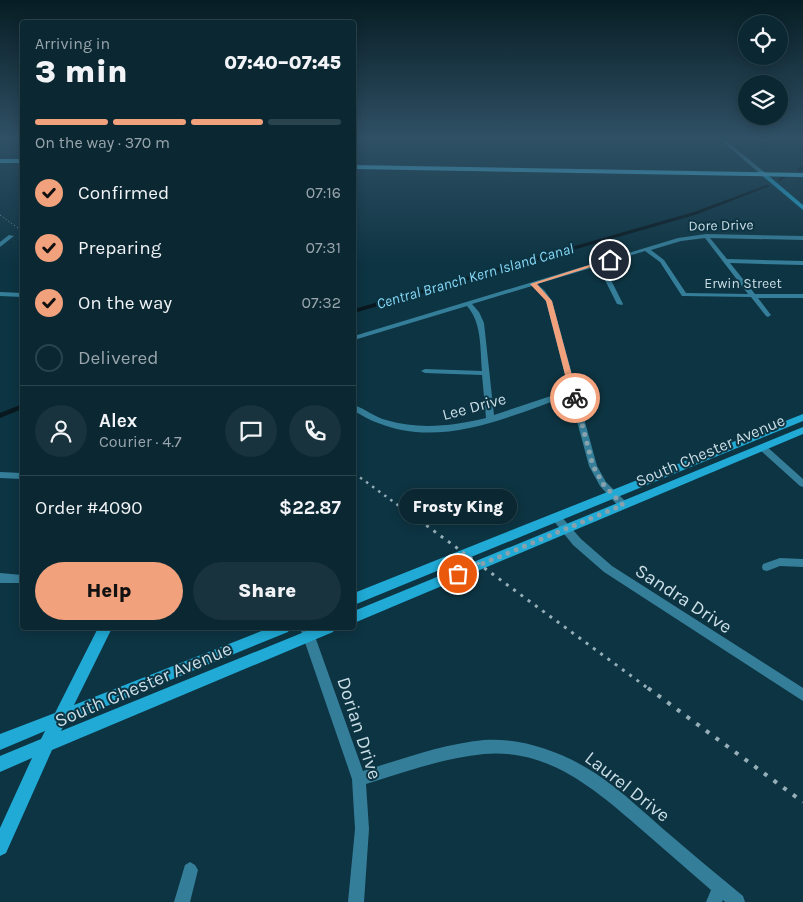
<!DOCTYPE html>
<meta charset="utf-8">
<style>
:root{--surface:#0a2732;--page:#18333e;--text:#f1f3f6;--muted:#99a5ac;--line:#2a444d;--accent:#f1a17c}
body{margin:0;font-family:Karla,sans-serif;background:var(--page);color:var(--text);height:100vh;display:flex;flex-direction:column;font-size:19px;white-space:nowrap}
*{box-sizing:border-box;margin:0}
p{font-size:16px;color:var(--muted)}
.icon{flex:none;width:28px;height:28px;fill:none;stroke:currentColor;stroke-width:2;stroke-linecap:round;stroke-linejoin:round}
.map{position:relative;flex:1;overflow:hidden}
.drawer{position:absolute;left:20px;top:20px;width:336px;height:610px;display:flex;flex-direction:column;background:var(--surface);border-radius:5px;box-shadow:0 2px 12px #0003,0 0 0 1px var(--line)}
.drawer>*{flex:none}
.buttons{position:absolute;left:738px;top:15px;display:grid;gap:10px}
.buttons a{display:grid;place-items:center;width:50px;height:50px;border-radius:50%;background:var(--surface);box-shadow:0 2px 12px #0003,0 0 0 1px var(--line);font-size:25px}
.pin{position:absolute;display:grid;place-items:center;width:42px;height:42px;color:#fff;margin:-21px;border:2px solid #fff;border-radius:50%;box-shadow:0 1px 5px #0007}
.courier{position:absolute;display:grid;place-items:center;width:50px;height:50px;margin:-25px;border:4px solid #f1a17c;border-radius:50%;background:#fff;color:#222;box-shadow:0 1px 6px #0007}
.bubble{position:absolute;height:35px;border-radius:18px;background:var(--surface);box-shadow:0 2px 12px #0003,0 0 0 1px var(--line);font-size:16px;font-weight:800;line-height:35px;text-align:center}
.summary em{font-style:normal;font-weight:800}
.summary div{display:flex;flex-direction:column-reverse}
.summary{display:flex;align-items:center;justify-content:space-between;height:85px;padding:0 15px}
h1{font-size:32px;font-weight:800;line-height:38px}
.bar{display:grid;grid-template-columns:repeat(4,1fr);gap:8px 5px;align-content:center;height:60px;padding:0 15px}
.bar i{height:6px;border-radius:4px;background:var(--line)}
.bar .current{background:var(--accent)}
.bar p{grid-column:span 4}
.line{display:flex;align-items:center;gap:12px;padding:0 15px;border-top:1px solid var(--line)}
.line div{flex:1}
.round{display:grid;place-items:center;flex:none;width:52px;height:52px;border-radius:26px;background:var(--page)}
ol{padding:0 15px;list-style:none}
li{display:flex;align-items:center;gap:15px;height:55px}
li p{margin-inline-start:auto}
li .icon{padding:5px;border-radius:50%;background:var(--accent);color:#111;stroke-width:4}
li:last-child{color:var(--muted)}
li i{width:28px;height:28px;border:2px solid var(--line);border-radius:50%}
.action{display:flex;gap:10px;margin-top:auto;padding:10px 15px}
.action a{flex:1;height:58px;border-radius:30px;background:var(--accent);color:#111;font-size:20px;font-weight:800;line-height:58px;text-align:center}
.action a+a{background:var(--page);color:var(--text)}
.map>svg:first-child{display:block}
</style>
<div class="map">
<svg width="803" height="902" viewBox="0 0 803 902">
<rect width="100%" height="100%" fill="#0d3442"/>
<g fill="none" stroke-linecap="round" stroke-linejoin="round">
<!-- canal -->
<g fill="#09181f" fill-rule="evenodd">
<polygon points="803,166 803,169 799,171 796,170"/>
<polygon points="783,176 786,177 780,181 778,181 778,179"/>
<polygon points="767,185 770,186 698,214 354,313 354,309 694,212"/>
<polygon points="20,405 22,405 22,409 0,418 0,413"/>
</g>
<!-- street -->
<g fill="#357e99" fill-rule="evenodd">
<polygon points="720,139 724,139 763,171 763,173 759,173"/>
<path d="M706,234L803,236V240L710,238L727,259L803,261V265L730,263L755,294H803V298H758L771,315L768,317L766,316L751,297L682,296L660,262L645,251L596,266L610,278L623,304L622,305L617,304L605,280L591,268L537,284L545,291L552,301L597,466L606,482L626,502L628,505L626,508H620L600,486L589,466L570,395C511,416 441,449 378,423C369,420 362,415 354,411V405C365,409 375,417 386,420C420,430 452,426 486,418L482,375L425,373L421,371L425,369L482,371C480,348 482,323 467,306L354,340V336L678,238ZM705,238L748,294L686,293L664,260L651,250L681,241ZM532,286L541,293L546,301L569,390L494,415L484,323L479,312L472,304Z"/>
<polygon points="9,235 14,236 0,247 0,242"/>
<polygon points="0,292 22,293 22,297 0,296"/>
<polygon points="762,444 765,445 803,479 803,487 800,486 759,449 758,447"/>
<polygon points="0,472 22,473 22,479 0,478"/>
<polygon points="556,513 559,514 581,539 612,566 803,688 803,701 604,572 573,545 553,520 551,517 553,514"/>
<polygon points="780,558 803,559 803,567 780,566 767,571 763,570 762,567 763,564"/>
<polygon points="0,573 22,575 22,583 0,583"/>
<path d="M300,628H312L363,771C402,759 443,744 484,740C529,737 578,758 613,786C630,799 646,814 662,828C689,851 716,874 743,896L745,902H725L723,900L722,902H706L711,890C688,870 665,850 642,830C597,791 549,748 484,754C443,758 405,772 366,784L369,829L364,902H348L355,829L352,779Z"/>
<polygon points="190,862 195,865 198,870 190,902 174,902 185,865"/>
</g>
<!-- secondary -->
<g fill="#20aad5" fill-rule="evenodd">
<polygon points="759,171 763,171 803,205 803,210 759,173"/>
<polygon points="803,414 803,421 354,605 354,593"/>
<polygon points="803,427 803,434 354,623 354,611"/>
<polygon points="98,628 112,628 74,705 269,628 290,628 288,632 65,723 61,731 314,628 335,628 333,632 52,750 6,853 0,856 0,828 32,758 0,772 0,756 41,739 45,731 0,750 0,734 55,713"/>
</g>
<!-- primary -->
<g fill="#4cc9f6" fill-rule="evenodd">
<rect x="0" y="159" width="22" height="4"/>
<polygon points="354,165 803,173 803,177 354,169"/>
</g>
<!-- rail-far3 -->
<polyline stroke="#95aeb8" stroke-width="1" stroke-dasharray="1 2.5" stroke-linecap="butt" points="0,215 22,231"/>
<!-- rail-far2 -->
<polyline stroke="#95aeb8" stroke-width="2.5" stroke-dasharray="2.5 5" stroke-linecap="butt" points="354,473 421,522"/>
<!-- rail-far1 -->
<polyline stroke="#95aeb8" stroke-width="3" stroke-dasharray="3 6" stroke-linecap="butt" points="419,520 649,689"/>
<!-- rail -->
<polyline stroke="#95aeb8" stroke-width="4" stroke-dasharray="4 8" stroke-linecap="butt" points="648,688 803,802"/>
</g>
<!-- sky -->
<linearGradient id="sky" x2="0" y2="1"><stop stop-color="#071d24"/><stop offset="0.52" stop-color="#2f5065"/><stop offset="1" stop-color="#2f5065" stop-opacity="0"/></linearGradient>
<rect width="803" height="265" fill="url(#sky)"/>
<!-- route -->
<polygon fill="#f1a17c" points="608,259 613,260 537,284 552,301 578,398 575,400 571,398 546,301 530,284"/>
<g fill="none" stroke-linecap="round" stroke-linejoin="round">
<!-- done -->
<polyline stroke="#88a2ad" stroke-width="5" stroke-dasharray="0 9" points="458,574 623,505 603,484 593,466 575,398"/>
</g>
<g text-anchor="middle" stroke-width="4" stroke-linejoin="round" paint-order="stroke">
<!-- far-street labels -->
<g font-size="14" fill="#cadee7" stroke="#0d3442">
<text transform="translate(721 225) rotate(-1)" y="5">Dore Drive</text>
<text x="743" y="288">Erwin Street</text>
</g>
<!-- far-water labels -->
<g font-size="15" font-style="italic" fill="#86d9f9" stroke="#0d3442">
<text transform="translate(475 276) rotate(-16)" y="5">Central Branch Kern Island Canal</text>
</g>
<!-- street labels -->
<g font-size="16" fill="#cadee7" stroke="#0d3442">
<text transform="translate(474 406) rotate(-15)" y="6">Lee Drive</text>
<text transform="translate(710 450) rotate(-23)" y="6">South Chester Avenue</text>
</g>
<!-- near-street labels -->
<g font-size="19" fill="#cadee7" stroke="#0d3442">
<text transform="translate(684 598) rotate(33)" y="7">Sandra Drive</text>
<text transform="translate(143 684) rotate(-23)" y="7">South Chester Avenue</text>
<text transform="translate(360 728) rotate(72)" y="7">Dorian Drive</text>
<text transform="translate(628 786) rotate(38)" y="7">Laurel Drive</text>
</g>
</g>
</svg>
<div class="buttons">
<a><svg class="icon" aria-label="locate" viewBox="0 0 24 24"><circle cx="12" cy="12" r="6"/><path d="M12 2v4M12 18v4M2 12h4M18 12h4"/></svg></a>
<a><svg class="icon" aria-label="layers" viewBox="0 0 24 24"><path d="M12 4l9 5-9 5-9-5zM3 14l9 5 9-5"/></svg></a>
</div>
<div class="pin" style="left:458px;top:574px;background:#ea580c"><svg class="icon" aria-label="bag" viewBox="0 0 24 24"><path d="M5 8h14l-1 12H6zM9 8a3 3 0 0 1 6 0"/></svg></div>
<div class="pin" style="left:610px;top:260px;background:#1f2937"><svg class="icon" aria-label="home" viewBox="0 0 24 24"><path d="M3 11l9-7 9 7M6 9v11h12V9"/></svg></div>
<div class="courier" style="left:575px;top:398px"><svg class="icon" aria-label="bike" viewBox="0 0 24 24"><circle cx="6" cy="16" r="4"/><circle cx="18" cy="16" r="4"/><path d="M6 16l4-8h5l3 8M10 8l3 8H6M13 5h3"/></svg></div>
<div class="bubble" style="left:399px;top:489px;width:118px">Frosty King</div>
<section class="drawer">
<div class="summary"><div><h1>3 min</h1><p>Arriving in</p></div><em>07:40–07:45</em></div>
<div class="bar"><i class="current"></i><i class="current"></i><i class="current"></i><i></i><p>On the way · 370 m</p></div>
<ol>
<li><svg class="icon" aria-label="check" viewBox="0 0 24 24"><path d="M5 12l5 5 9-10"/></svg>Confirmed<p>07:16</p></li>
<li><svg class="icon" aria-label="check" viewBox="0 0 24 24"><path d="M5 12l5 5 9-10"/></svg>Preparing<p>07:31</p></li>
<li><svg class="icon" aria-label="check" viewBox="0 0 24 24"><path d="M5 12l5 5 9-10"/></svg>On the way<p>07:32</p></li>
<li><i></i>Delivered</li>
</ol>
<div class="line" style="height:90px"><a class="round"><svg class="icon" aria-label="person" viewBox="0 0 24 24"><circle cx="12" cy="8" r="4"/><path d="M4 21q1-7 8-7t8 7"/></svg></a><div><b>Alex</b><p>Courier · 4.7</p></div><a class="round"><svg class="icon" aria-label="chat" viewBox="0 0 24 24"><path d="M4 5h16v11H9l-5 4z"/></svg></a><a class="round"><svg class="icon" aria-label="phone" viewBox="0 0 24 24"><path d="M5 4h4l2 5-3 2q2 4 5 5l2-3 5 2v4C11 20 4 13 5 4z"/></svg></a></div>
<div class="line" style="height:65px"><div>Order #4090</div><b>$22.87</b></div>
<div class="action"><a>Help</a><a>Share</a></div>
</section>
</div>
